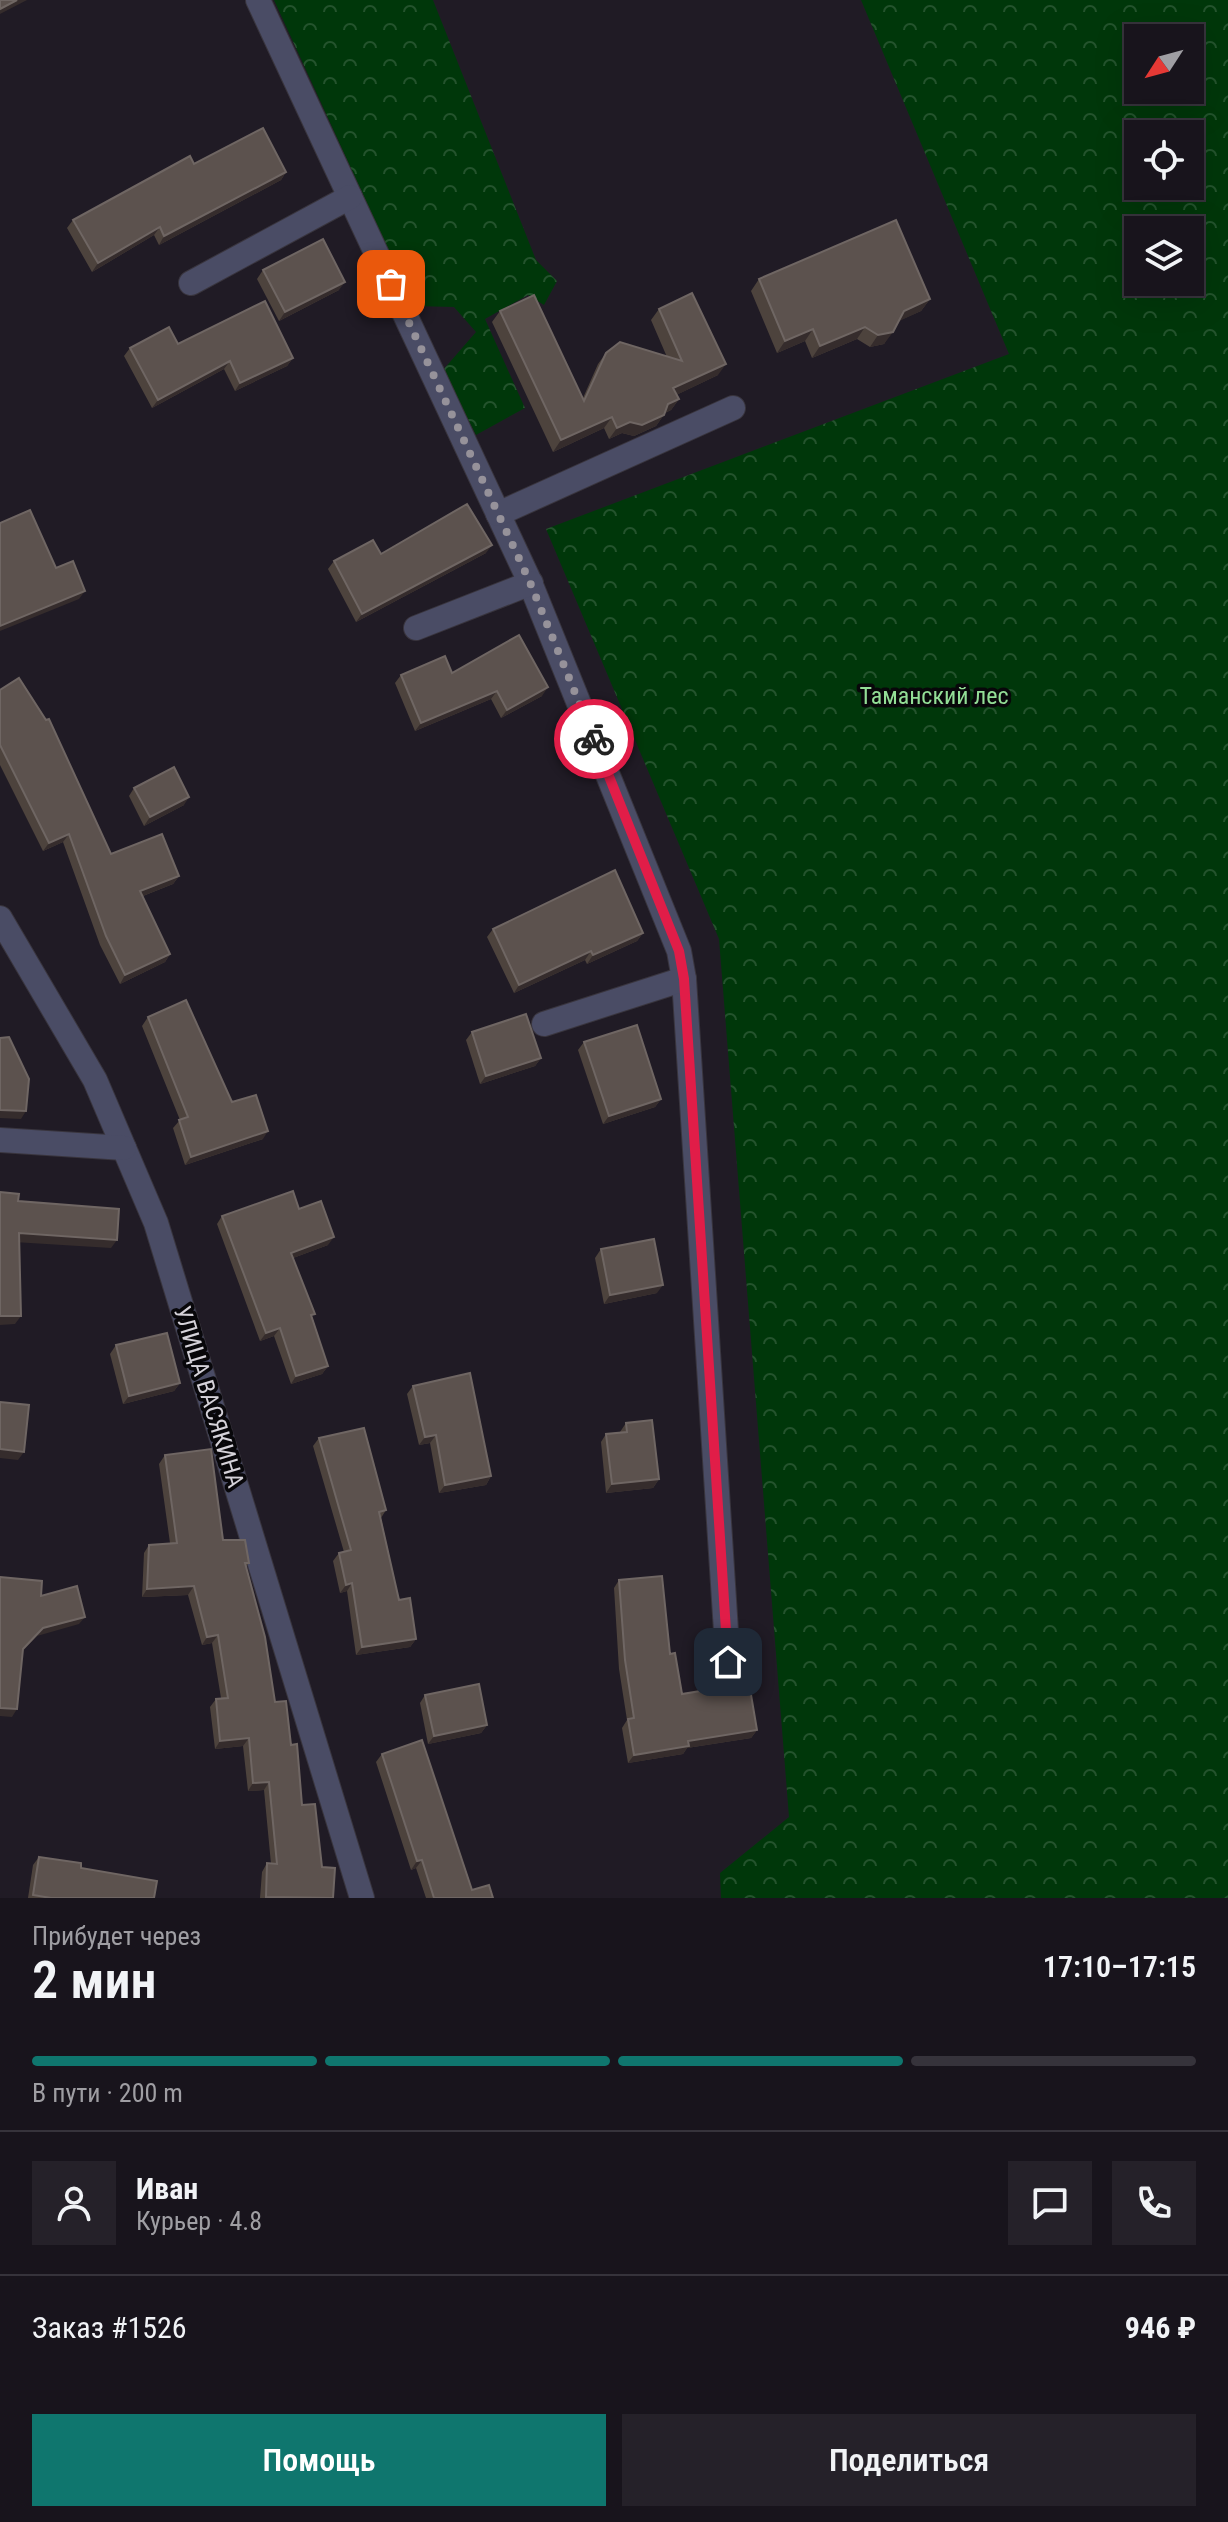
<!DOCTYPE html>
<html lang="ru">
<meta charset="utf-8">
<style>
:root{--surface:#18141c;--page:#252129;--text:#f1f3f6;--muted:#9f9ea3;--line:#36333b;--accent:#0f766e}
body{margin:0;font-family:"Roboto Condensed",sans-serif;background:var(--page);color:var(--text);height:100vh;display:flex;flex-direction:column;font-size:30px;white-space:nowrap}
*{box-sizing:border-box;margin:0}
p{font-size:26px;color:var(--muted)}
.icon{flex:none;width:44px;height:44px;fill:none;stroke:currentColor;stroke-width:2;stroke-linecap:round;stroke-linejoin:round}
.map{position:relative;height:1898px;overflow:hidden}
.details{display:flex;flex-direction:column;background:var(--surface);flex:1}
.details>*{flex:none}
.needle{width:52px;rotate:234deg}
.tools{position:absolute;left:1124px;top:24px;display:grid;gap:16px}
.tools a{display:grid;place-items:center;width:80px;height:80px;border-radius:0px;background:var(--surface);box-shadow:0 8px 32px #0002,0 0 0 2px var(--line);font-size:40px}
.pin{position:absolute;display:grid;place-items:center;width:68px;height:68px;color:#fff;margin:-34px;border-radius:16px;box-shadow:0 4px 12px #0006}
.courier{position:absolute;display:grid;place-items:center;width:80px;height:80px;margin:-40px;border:6px solid #e11d48;border-radius:50%;background:#fff;color:#222;box-shadow:0 2px 10px #0007}
.summary em{font-style:normal;font-weight:600}
.summary div{display:flex;flex-direction:column-reverse}
.summary{display:flex;align-items:center;justify-content:space-between;height:136px;padding:0 32px}
h1{font-size:52px;font-weight:600;line-height:60px}
.bar{display:grid;grid-template-columns:repeat(4,1fr);gap:12px 8px;align-content:center;height:96px;padding:0 32px}
.bar i{height:10px;border-radius:6px;background:var(--line)}
.bar .active{background:var(--accent)}
.bar p{grid-column:span 4}
.line{display:flex;align-items:center;gap:20px;padding:0 32px;border-top:2px solid var(--line)}
.line div{flex:1}
.round{display:grid;place-items:center;flex:none;width:84px;height:84px;border-radius:0px;background:var(--page)}
.button{display:flex;gap:16px;margin-top:auto;padding:16px 32px}
.button a{flex:1;height:92px;border-radius:0px;background:var(--accent);color:#fff;font-size:32px;font-weight:600;line-height:92px;text-align:center}
.button a+a{background:var(--page);color:var(--text)}
.map>svg:first-child{display:block}
</style>
<div class="map">
<svg width="1228" height="1898" viewBox="0 0 1228 1898">
<defs>
<pattern id="forest-crowns" width="20" height="18" patternUnits="userSpaceOnUse" patternTransform="scale(2)"><rect width="20" height="18" fill="#00370a"/><path d="M2 6a3 3 0 1 1 6 0M12 15a3 3 0 1 1 6 0" fill="none" stroke="#24532d"/></pattern>
</defs>
<rect width="100%" height="100%" fill="#201b25"/>
<!-- forest -->
<g fill="url(#forest-crowns)" fill-rule="evenodd">
<polygon points="274,0 433,0 536,260 557,281 544,305 528,295 485,319 525,408 476,435 443,370 476,332 454,307 414,306"/>
<path d="M861,0H1228V1898H721L720,1873L789,1817L719,939L546,529L1009,354ZM1138,38H1190V90H1138ZM1138,134H1190V186H1138ZM1138,230H1190V282H1138Z"/>
</g>
<g fill="none" stroke-linecap="round" stroke-linejoin="round">
<!-- minor casing -->
<g stroke="#39353e" stroke-width="26">
<g id="minor">
<polyline points="258,0 529,580 679,951 684,979 728,1662"/>
<polyline points="191,283 350,197"/>
<polyline points="498,514 733,408"/>
<polyline points="416,628 531,583"/>
<polyline points="0,918 95,1080 156,1223 362,1898"/>
<polyline points="544,1024 684,979"/>
<polyline points="0,1140 124,1148"/>
</g>
</g>
<!-- minor -->
<use href="#minor" stroke="#4a4c65" stroke-width="24"/>
</g>
<!-- wall -->
<g fill="#4d433d">
<polygon points="194,164 286,172 281,180 159,245 154,235 92,272 67,228 73,220"/>
<polygon points="263,270 339,290 279,321 257,279"/>
<polygon points="759,279 930,299 921,311 898,321 884,344 870,347 857,339 812,358 805,341 777,353 751,291"/>
<polygon points="659,309 718,375 676,395 679,399 671,410 665,413 656,426 634,436 622,433 609,439 604,428 553,452 492,322 500,311 583,398 598,364 606,353 667,357 651,320"/>
<polygon points="178,344 293,358 287,366 235,391 224,369 152,408 124,356 130,348"/>
<polygon points="486,553 356,622 328,569 334,561"/>
<polygon points="401,675 542,696 501,718 491,699 415,731 395,683"/>
<polygon points="0,690 111,854 179,876 173,884 143,896 170,954 165,962 120,984 100,945 63,842 43,851 0,765"/>
<polygon points="134,788 184,805 144,826 129,796"/>
<polygon points="493,929 643,933 637,941 587,964 585,960 514,993 487,937"/>
<polygon points="148,1017 232,1102 263,1139 185,1165 173,1128 180,1120 142,1026"/>
<polygon points="472,1032 541,1058 535,1066 480,1084 466,1040"/>
<polygon points="584,1042 661,1099 655,1107 603,1124 578,1050"/>
<polygon points="299,1209 328,1245 293,1258 328,1366 322,1374 291,1384 274,1336 260,1341 217,1224 222,1216"/>
<polygon points="601,1249 657,1293 604,1304 595,1258"/>
<polygon points="116,1345 180,1383 174,1391 123,1404 110,1354"/>
<polygon points="413,1386 491,1476 486,1485 439,1493 430,1443 419,1445 407,1394"/>
<polygon points="626,1423 659,1479 653,1488 606,1493 601,1442 606,1434 620,1432"/>
<polygon points="319,1438 386,1510 381,1518 399,1600 416,1639 410,1647 356,1655 347,1591 340,1593 333,1561 339,1553 344,1552 313,1446"/>
<polygon points="165,1455 223,1540 249,1563 246,1567 275,1702 291,1745 302,1805 333,1898 260,1898 262,1872 267,1863 271,1864 264,1790 248,1791 243,1746 215,1749 210,1707 216,1699 221,1698 212,1643 202,1645 188,1595 142,1597 144,1553 149,1545 170,1543 159,1464"/>
<polygon points="619,1580 670,1654 682,1694 757,1730 751,1738 687,1748 683,1754 628,1763 622,1728 627,1720 619,1669 614,1588"/>
<polygon points="425,1695 487,1725 481,1733 428,1744 420,1703"/>
<polygon points="382,1754 472,1890 493,1898 426,1898 416,1868 411,1870 376,1762"/>
<polygon points="39,1857 81,1868 154,1898 28,1898 33,1865"/>
</g>
<!-- shaded-wall -->
<g fill="#352c2c">
<polygon points="17,0 27,0 0,14 0,9"/>
<polygon points="286,172 281,180 159,245 164,236"/>
<polygon points="160,227 154,235 92,272 98,263"/>
<polygon points="345,282 339,290 279,321 285,312"/>
<polygon points="930,299 921,311 895,323 904,311"/>
<polygon points="865,327 857,339 812,358 820,346"/>
<polygon points="813,329 805,341 777,353 785,341"/>
<polygon points="893,332 884,344 870,347 878,335"/>
<polygon points="293,358 287,366 235,391 240,383"/>
<polygon points="230,361 224,369 152,408 158,400"/>
<polygon points="726,364 718,375 666,400 673,388"/>
<polygon points="679,399 671,410 660,415 668,404"/>
<polygon points="664,415 656,426 634,436 622,433 609,439 617,428 630,422"/>
<polygon points="612,417 604,428 553,452 561,440"/>
<polygon points="492,545 486,553 356,622 362,614"/>
<polygon points="85,591 79,599 0,631 0,626 4,624"/>
<polygon points="548,687 542,696 501,718 507,710"/>
<polygon points="497,691 491,699 415,731 421,723"/>
<polygon points="189,797 184,805 144,826 150,817"/>
<polygon points="69,834 63,842 43,851 49,843"/>
<polygon points="179,876 173,884 135,899 140,891"/>
<polygon points="643,933 637,941 587,964 593,955"/>
<polygon points="591,951 585,960 514,993 519,985"/>
<polygon points="170,954 165,962 120,984 125,975"/>
<polygon points="541,1058 535,1066 480,1084 486,1076"/>
<polygon points="661,1099 655,1107 603,1124 609,1116"/>
<polygon points="0,1110 26,1111 21,1119 0,1118"/>
<polygon points="268,1131 263,1139 185,1165 191,1157"/>
<polygon points="19,1233 117,1240 111,1248 14,1242"/>
<polygon points="334,1237 328,1245 285,1261 291,1253"/>
<polygon points="663,1285 657,1293 604,1304 610,1295"/>
<polygon points="0,1316 21,1316 15,1324 0,1325"/>
<polygon points="280,1328 274,1336 260,1341 266,1333"/>
<polygon points="328,1366 322,1374 291,1384 296,1376"/>
<polygon points="180,1383 174,1391 123,1404 129,1396"/>
<polygon points="436,1435 430,1443 419,1445 425,1437"/>
<polygon points="0,1449 24,1452 18,1460 0,1458"/>
<polygon points="491,1476 486,1485 439,1493 445,1485"/>
<polygon points="659,1479 653,1488 606,1493 612,1484"/>
<polygon points="352,1583 347,1591 340,1593 346,1585"/>
<polygon points="194,1586 188,1595 142,1597 147,1589"/>
<polygon points="85,1617 79,1624 37,1636 17,1657 23,1649 43,1628"/>
<polygon points="218,1635 212,1643 202,1645 207,1637"/>
<polygon points="416,1639 410,1647 356,1655 362,1647"/>
<polygon points="0,1708 17,1709 12,1717 0,1716"/>
<polygon points="487,1725 481,1733 428,1744 434,1736"/>
<polygon points="757,1730 751,1738 687,1748 683,1754 628,1763 634,1755 688,1741"/>
<polygon points="249,1738 243,1746 215,1749 220,1741"/>
<polygon points="269,1782 264,1790 248,1791 253,1783"/>
<polygon points="422,1860 416,1868 411,1870 417,1861"/>
</g>
<!-- building -->
<g fill="#5c524e" stroke="#6f6663" stroke-width="2">
<polygon points="0,0 17,0 0,9"/>
<polygon points="263,128 286,172 164,236 160,227 98,263 73,220 190,156 194,164"/>
<polygon points="896,220 930,299 904,311 893,332 878,335 865,327 820,346 813,329 785,341 759,279"/>
<polygon points="323,239 345,282 285,312 263,270"/>
<polygon points="692,293 726,364 673,388 679,399 668,404 664,415 642,425 630,422 617,428 612,417 561,440 500,311 534,295 584,401 606,353 620,342 682,361 659,309"/>
<polygon points="265,301 293,358 240,383 230,361 158,400 130,348 169,327 178,344"/>
<polygon points="467,504 492,545 362,614 334,561 373,540 381,554"/>
<polygon points="30,510 56,568 73,561 85,591 0,626 0,523"/>
<polygon points="519,635 548,687 507,710 497,691 421,723 401,675 445,656 452,673"/>
<polygon points="19,678 46,720 49,719 111,854 162,834 179,876 140,891 170,954 125,975 106,936 69,834 49,843 0,745 0,690"/>
<polygon points="174,767 189,797 150,817 134,788"/>
<polygon points="615,870 643,933 593,955 591,951 519,985 493,929"/>
<polygon points="186,1000 232,1102 256,1095 268,1131 191,1157 179,1120 188,1117 148,1017"/>
<polygon points="526,1014 541,1058 486,1076 472,1032"/>
<polygon points="637,1025 661,1099 609,1116 584,1042"/>
<polygon points="9,1037 29,1079 26,1111 0,1110 0,1038"/>
<polygon points="293,1191 299,1209 321,1201 334,1237 291,1253 315,1314 311,1315 328,1366 296,1376 280,1328 266,1333 222,1216"/>
<polygon points="0,1192 19,1194 18,1201 119,1209 117,1240 19,1233 21,1316 0,1316"/>
<polygon points="654,1239 663,1285 610,1295 601,1249"/>
<polygon points="167,1333 180,1383 129,1396 116,1345"/>
<polygon points="470,1373 491,1476 445,1485 436,1435 425,1437 413,1386"/>
<polygon points="0,1402 29,1405 24,1452 0,1449"/>
<polygon points="652,1420 659,1479 612,1484 606,1434 627,1432 626,1423"/>
<polygon points="364,1428 386,1510 379,1512 399,1600 410,1598 416,1639 362,1647 352,1583 346,1585 339,1553 351,1550 319,1438"/>
<polygon points="211,1449 223,1540 245,1540 249,1563 245,1563 265,1637 275,1702 286,1701 291,1745 297,1744 302,1805 315,1804 322,1867 335,1868 333,1898 266,1897 267,1863 277,1864 269,1782 253,1783 249,1738 220,1741 216,1699 228,1698 218,1635 207,1637 194,1586 147,1589 149,1545 177,1543 165,1455"/>
<polygon points="662,1576 670,1654 675,1653 682,1694 749,1683 757,1730 688,1741 689,1746 634,1755 628,1719 634,1718 625,1660 619,1580"/>
<polygon points="0,1577 42,1581 41,1596 77,1586 85,1617 43,1628 23,1649 17,1709 0,1708"/>
<polygon points="479,1684 487,1725 434,1736 425,1695"/>
<polygon points="422,1740 472,1890 489,1885 493,1898 434,1898 422,1860 417,1861 382,1754"/>
<polygon points="39,1857 81,1863 81,1868 157,1881 154,1898 51,1898 33,1895"/>
</g>
<g fill="none" stroke-linecap="round" stroke-linejoin="round">
<!-- done -->
<polyline stroke="#96929a" stroke-width="8" stroke-dasharray="0 14.4" points="391,284 529,580 594,739"/>
<!-- route -->
<polyline stroke="#e11d48" stroke-width="10" points="594,739 679,951 684,979 728,1662"/>
</g>
<g text-anchor="middle" stroke-width="7" stroke-linejoin="round" paint-order="stroke">
<!-- park labels -->
<g font-size="24" fill="#93de96" stroke="#08070a">
<text x="934" y="704">Таманский лес</text>
</g>
<!-- street labels -->
<g font-size="24" fill="#d5d2d9" stroke="#08070a">
<text transform="translate(209 1397) rotate(73)" y="8">УЛИЦА ВАСЯКИНА</text>
</g>
</g>
</svg>
<div class="tools">
<a><svg class="needle" viewBox="-14 -14 28 28"><path d="M0-13l5 13h-10z" fill="#e53935"/><path d="M0 13l5-13h-10z" fill="#9f9ea3"/></svg></a>
<a><svg class="icon" aria-label="locate" viewBox="0 0 24 24"><circle cx="12" cy="12" r="6"/><path d="M12 2v4M12 18v4M2 12h4M18 12h4"/></svg></a>
<a><svg class="icon" aria-label="layers" viewBox="0 0 24 24"><path d="M12 4l9 5-9 5-9-5zM3 14l9 5 9-5"/></svg></a>
</div>
<div class="pin" style="left:391px;top:284px;background:#ea580c"><svg class="icon" aria-label="bag" viewBox="0 0 24 24"><path d="M5 8h14l-1 12H6zM9 8a3 3 0 0 1 6 0"/></svg></div>
<div class="pin" style="left:728px;top:1662px;background:#1f2937"><svg class="icon" aria-label="home" viewBox="0 0 24 24"><path d="M3 11l9-7 9 7M6 9v11h12V9"/></svg></div>
<div class="courier" style="left:594px;top:739px"><svg class="icon" aria-label="bike" viewBox="0 0 24 24"><circle cx="6" cy="16" r="4"/><circle cx="18" cy="16" r="4"/><path d="M6 16l4-8h5l3 8M10 8l3 8H6M13 5h3"/></svg></div>
</div>
<section class="details">
<div class="summary"><div><h1>2 мин</h1><p>Прибудет через</p></div><em>17:10–17:15</em></div>
<div class="bar"><i class="active"></i><i class="active"></i><i class="active"></i><i></i><p>В пути · 200 m</p></div>
<div class="line" style="height:144px"><a class="round"><svg class="icon" aria-label="person" viewBox="0 0 24 24"><circle cx="12" cy="8" r="4"/><path d="M4 21q1-7 8-7t8 7"/></svg></a><div><b>Иван</b><p>Курьер · 4.8</p></div><a class="round"><svg class="icon" aria-label="chat" viewBox="0 0 24 24"><path d="M4 5h16v11H9l-5 4z"/></svg></a><a class="round"><svg class="icon" aria-label="phone" viewBox="0 0 24 24"><path d="M5 4h4l2 5-3 2q2 4 5 5l2-3 5 2v4C11 20 4 13 5 4z"/></svg></a></div>
<div class="line" style="height:104px"><div>Заказ #1526</div><b>946 ₽</b></div>
<div class="button"><a>Помощь</a><a>Поделиться</a></div>
</section>
